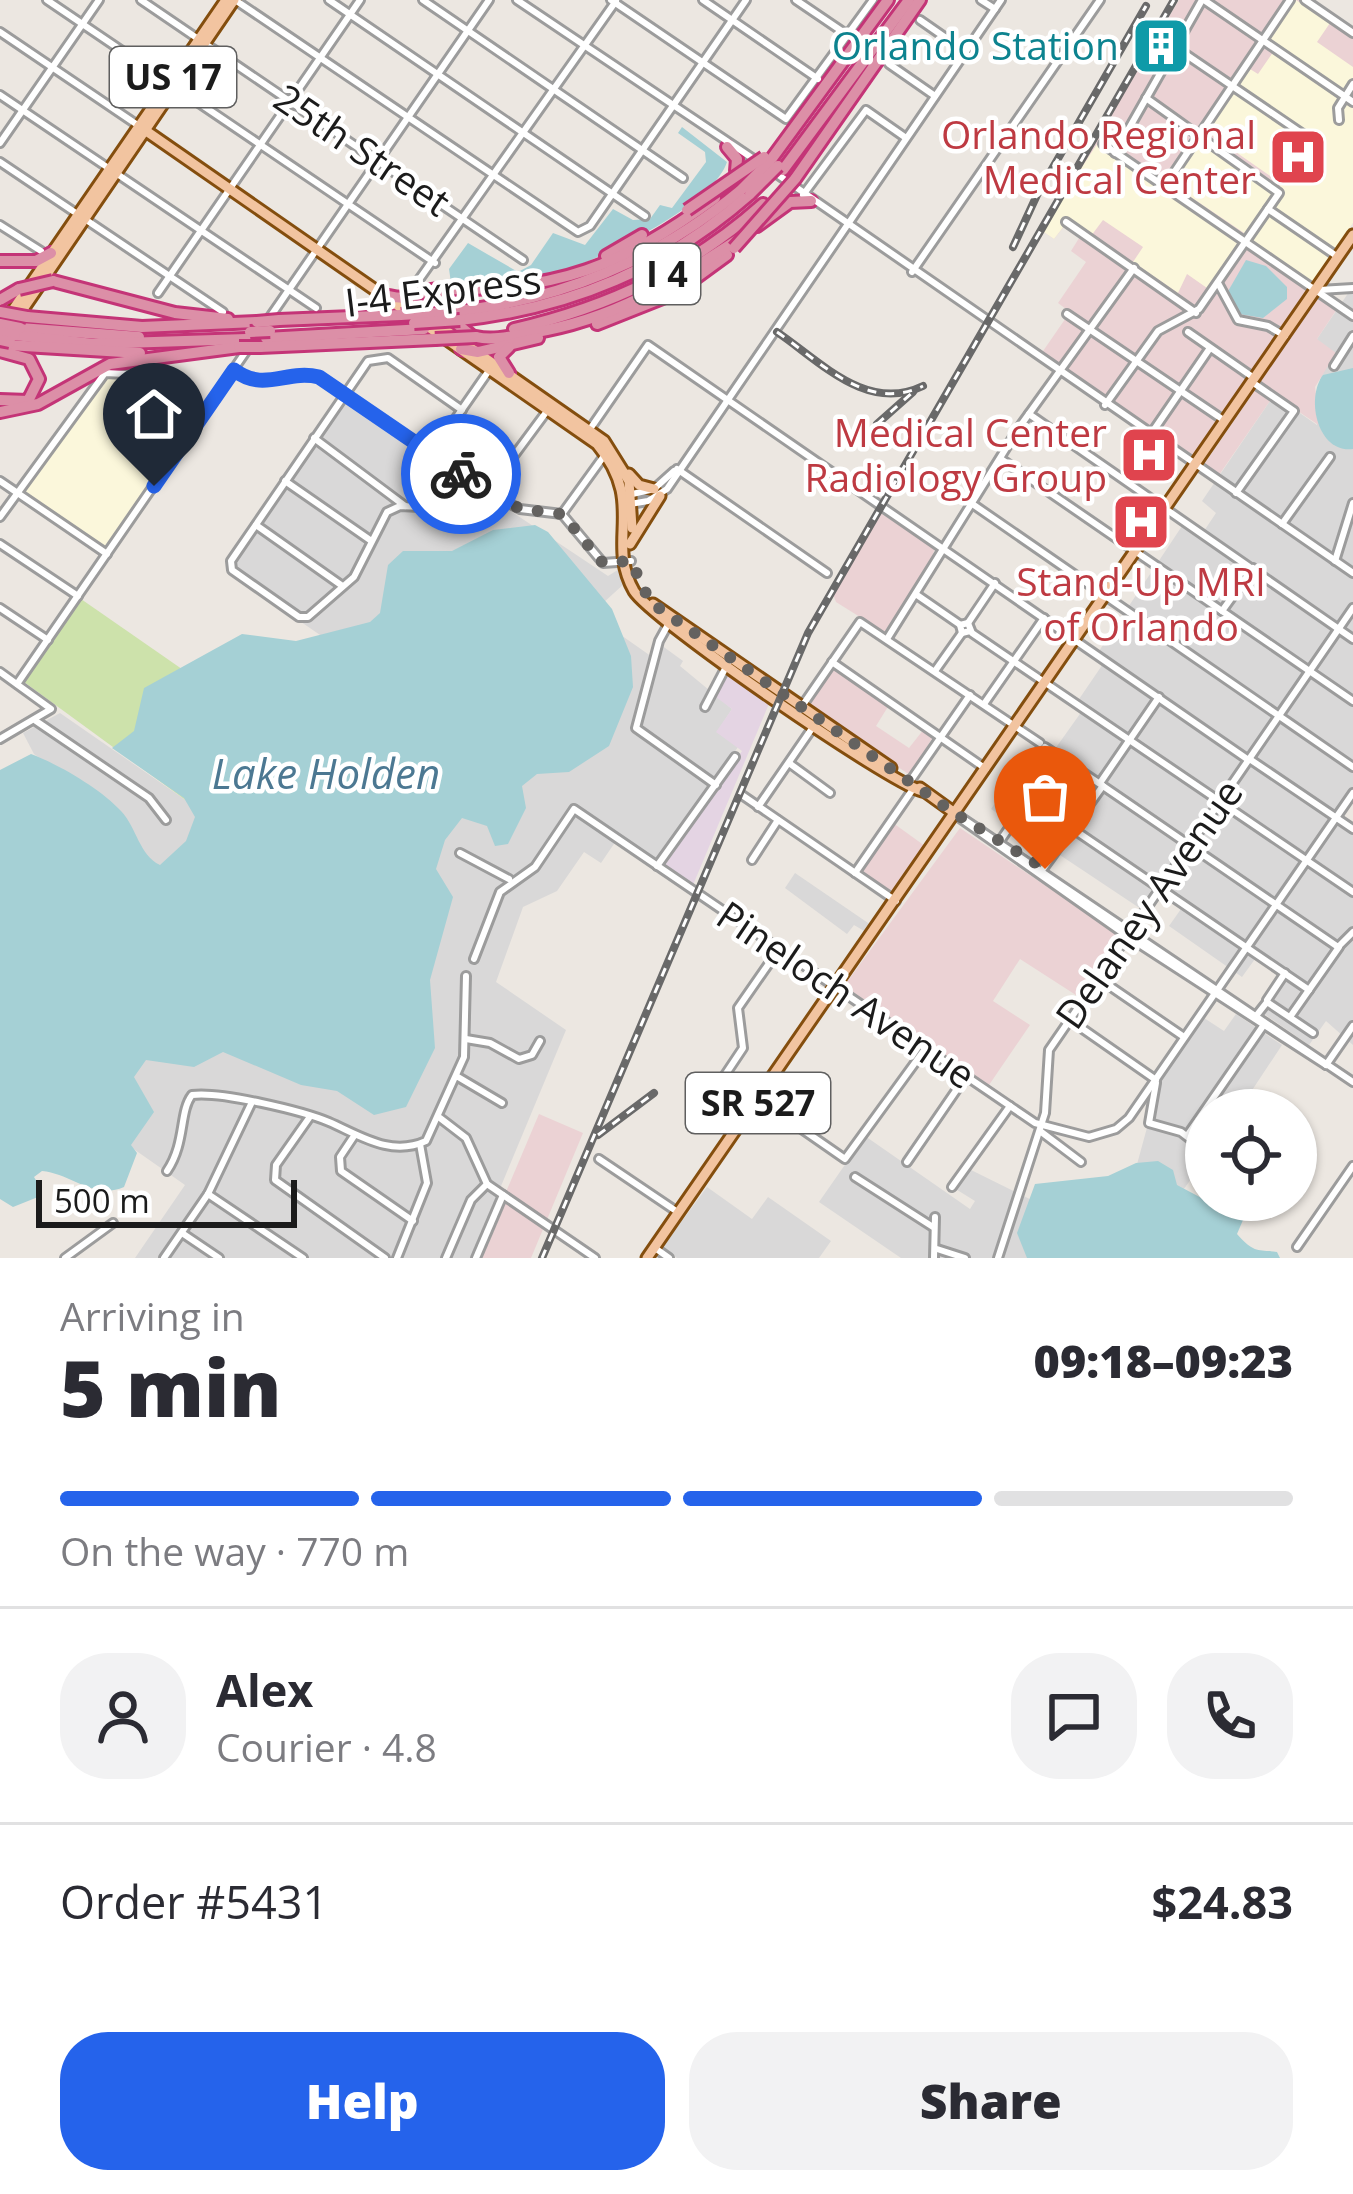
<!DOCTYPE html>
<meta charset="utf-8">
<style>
:root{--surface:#fff;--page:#f2f2f3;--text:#2b2b33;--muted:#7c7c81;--line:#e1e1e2;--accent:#2563eb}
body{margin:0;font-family:"Open Sans",sans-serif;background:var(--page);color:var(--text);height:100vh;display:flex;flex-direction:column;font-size:45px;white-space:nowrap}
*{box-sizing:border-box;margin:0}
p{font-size:39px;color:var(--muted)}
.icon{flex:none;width:66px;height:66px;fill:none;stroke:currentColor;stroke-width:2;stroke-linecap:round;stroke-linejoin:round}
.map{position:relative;height:1258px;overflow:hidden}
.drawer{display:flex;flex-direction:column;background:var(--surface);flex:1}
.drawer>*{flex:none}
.fabs{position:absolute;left:1185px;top:1089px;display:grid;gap:24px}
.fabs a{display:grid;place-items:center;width:132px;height:132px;border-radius:50%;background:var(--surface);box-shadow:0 3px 9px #0004;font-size:60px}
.scale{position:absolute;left:36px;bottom:30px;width:261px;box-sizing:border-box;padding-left:12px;border:6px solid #1b1b1b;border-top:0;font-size:33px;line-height:42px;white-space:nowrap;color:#1b1b1b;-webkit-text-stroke:9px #fff;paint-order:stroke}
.pin{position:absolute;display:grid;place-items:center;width:102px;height:102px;color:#fff;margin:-123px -51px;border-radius:50% 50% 50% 0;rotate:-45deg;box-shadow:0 0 12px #0007}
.pin .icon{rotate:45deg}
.courier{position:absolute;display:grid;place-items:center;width:120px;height:120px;margin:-60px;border:9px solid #2563eb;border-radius:50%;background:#fff;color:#222;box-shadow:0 3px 15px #0007}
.headline em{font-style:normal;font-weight:800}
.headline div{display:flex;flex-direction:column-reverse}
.headline{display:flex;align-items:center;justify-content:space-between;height:204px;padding:0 60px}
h1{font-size:78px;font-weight:800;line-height:90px}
.bar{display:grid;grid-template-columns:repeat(4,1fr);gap:18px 12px;align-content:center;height:144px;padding:0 60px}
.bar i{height:15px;border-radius:9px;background:var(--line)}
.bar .active{background:var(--accent)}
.bar p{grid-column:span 4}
.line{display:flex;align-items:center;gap:30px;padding:0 60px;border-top:3px solid var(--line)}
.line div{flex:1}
.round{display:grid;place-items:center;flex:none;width:126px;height:126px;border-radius:48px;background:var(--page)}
.action{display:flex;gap:24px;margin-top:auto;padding:24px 60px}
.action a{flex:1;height:138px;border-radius:48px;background:var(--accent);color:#fff;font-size:48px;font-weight:800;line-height:138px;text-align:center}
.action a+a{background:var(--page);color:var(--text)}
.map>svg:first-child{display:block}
</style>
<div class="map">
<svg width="1353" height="1258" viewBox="0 0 1353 1258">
<rect width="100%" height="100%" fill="#ece7e1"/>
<!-- residential -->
<g fill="#d9d8d8">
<polygon points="1353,286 1353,793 1339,813 1353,827 1353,1045 1326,1021 1309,1045 1257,1009 1279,975 1255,959 1242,977 1169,926 1181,909 1158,893 1144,911 991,809 1040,738 1055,749 1082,711 1075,705 1105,661 1097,654 1186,520 1204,531 1216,513 1202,501 1274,395 1317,425 1321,374 1317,339"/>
<polygon points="346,401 608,576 621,568 625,583 591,614 655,659 661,645 683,661 680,666 732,709 717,732 738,747 659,861 620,835 601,863 584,852 557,891 523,907 496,982 566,1030 471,1258 135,1258 185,1185 98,1124 159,1037 487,750 227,571"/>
<polygon points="60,713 278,864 164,867 143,897 76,783 34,754 23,733"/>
<polygon points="795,873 871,925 866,932 854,925 847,934 785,888"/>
<polygon points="1236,1014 1282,1045 1239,1110 1206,1110 1206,1158 1166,1214 1130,1190 1160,1080 1204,1018 1224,1031"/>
<polygon points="865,1136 970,1209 975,1201 954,1188 967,1168 1149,1258 1002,1258 1005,1249 997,1245 992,1258 901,1258 819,1202"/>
<polygon points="707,1187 752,1219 768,1197 831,1241 819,1258 677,1258 662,1248"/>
</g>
<!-- commercial -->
<g fill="#ebd2d4">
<polygon points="1179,0 1309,0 1353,32 1353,223 1193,455 1041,354 1070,312 1058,303 1086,262 1071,251 1081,235 1066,224 1054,239 1041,230"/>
<polygon points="1319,296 1337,309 1317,339 1336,353 1315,387 1320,426 1274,395 1219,475 1203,466"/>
<polygon points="879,512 935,548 926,574 884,632 836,602 833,594"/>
<polygon points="834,668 889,705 876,726 909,748 924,729 934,735 910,775 808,707"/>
<polygon points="893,823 925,846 891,893 860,872"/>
<polygon points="960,828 1120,936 1079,997 1020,959 993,1001 1030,1025 989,1085 844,986"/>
<polygon points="539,1114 583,1133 531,1258 478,1258"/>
</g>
<!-- industrial -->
<polygon fill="#e4d4e3" points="729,669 771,699 693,885 665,865 742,751 716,732 732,709 712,694"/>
<!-- education -->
<g fill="#fbf7db">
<polygon points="1296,0 1330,23 1317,42 1353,67 1353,223 1313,282 1252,240 1281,192 1279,182 1207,132 1250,69 1258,74 1278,45 1270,39"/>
<polygon points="1201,139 1277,191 1247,235 1173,185"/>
<polygon points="1097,144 1239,241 1207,288 1187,274 1178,293 1133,262 1143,247 1103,220 1091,236 1068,221 1054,239 1041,230"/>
<polygon points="118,373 193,424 106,548 22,490 104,376"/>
</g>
<!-- grass -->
<polygon fill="#cde2ab" points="81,599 251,717 191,804 24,682"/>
<!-- water -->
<g fill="#a5d0d5">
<path d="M682,127L727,162C711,210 582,268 534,281C509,287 477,286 451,283L449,269L468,243L518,272L531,265L553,233L585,245L613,209L633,220L650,219L660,205L672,208L706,162L705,152L678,133Z"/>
<polygon points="1246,260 1266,266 1287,287 1287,299 1263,318 1239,314 1227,293"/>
<path d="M1353,368V449C1318,454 1305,399 1323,375Z"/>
<path d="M535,525L548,532L612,609L631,656L633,687L609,746L569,772L537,774L522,786L526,808L508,844L495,846L487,826L462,818L445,840L436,869L453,897L430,980L435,1048L406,1107L374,1115L337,1091L301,1085L223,1052L194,1067L146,1060L134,1077L154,1112L131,1145L137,1153L124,1187C94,1200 72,1174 42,1171L34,1177L42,1190L38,1197L13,1207L0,1199V770L31,754C58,764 101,789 121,811C137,828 139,855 160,865L186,841L195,817L184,798L112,748L134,731L144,688L242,634L296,641L370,622L380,613L388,565L403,551H452L493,530Z"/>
<path d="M1158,1161L1173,1170L1177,1185L1243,1220L1237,1234C1255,1254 1257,1249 1277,1252L1280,1258H1027L1017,1233L1035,1184L1108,1176L1136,1163Z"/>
</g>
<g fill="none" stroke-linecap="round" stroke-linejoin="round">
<!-- minor casing -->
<g stroke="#9c9c9c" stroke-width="12">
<g id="minor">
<polyline points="47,0 435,263"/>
<polyline points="141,0 523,260"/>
<polyline points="235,0 578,232 590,226 746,0"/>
<polyline points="329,0 645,216"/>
<polyline points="423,0 683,178"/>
<polyline points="517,0 758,162"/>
<polyline points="611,0 786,119 873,0"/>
<polyline points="703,0 818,79"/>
<polyline points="796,0 849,36"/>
<polyline points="981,0 995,9"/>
<polyline points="1204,0 1353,102"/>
<polyline points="1305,0 1353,33"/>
<polyline points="920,20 966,52"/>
<polyline points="0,32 139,126"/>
<polyline points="1175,47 1313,141"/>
<polyline points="889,64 935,96"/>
<polyline points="0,95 316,308"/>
<polyline points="1339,120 1338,108 1353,84"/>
<polyline points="0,143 99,0"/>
<polyline points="1103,144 1353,316"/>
<polyline points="1115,153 1202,0"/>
<polyline points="0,162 223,312"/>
<polyline points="774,172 1353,573"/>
<polyline points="1165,186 1290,0"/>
<polyline points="803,195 866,110 906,138"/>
<polyline points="1268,209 1338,257"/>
<polyline points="1066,222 1196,313"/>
<polyline points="0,225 41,251"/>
<polyline points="912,272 1100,0"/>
<polyline points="1218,283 1238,320 1268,326 1285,336"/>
<polyline points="1319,290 1353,288"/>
<polyline points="411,291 616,1"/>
<polyline points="158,293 360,0"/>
<polyline points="1067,314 1225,421"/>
<polyline points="268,320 489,0"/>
<polyline points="1188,332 1254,378"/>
<polyline points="1334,366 1353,336"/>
<path d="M235,371C266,393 287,369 319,377L485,491L520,509L562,514L603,563L631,561"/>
<polyline points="1105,405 1158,331 1199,309 1279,193 1146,98"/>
<polyline points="462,410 388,358 368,361 231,561 232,570 299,617 308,617 354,577 387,512 400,506 442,508 490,488 547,411"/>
<polyline points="1029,414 1353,639"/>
<polyline points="588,432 648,345 1247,759"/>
<polyline points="1151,434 1210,348"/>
<polyline points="314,438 405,506"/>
<polyline points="431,454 490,369"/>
<polyline points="1001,459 1353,701"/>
<polyline points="677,469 827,573"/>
<polyline points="0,481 107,554"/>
<polyline points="285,481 370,540"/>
<polyline points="1236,493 1294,411 1252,382"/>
<polyline points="628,495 654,489 674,471"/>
<polyline points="971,503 1353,767"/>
<polyline points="630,504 648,501 667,489 1001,0"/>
<polyline points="562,514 604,456"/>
<polyline points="0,517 105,373 125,374 197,423"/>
<polyline points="1282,524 1330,457"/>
<polyline points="256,525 341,585"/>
<polyline points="0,544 78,596"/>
<polyline points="1335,561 1353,503"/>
<polyline points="917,595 959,624"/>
<polyline points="0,608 48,640"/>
<polyline points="1222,611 1253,568"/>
<polyline points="670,621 659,641 636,728 716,785"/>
<polyline points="968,623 995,583"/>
<polyline points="970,631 962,633 960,625 968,623 972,633 1353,892"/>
<polyline points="887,639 1018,429 1134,268"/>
<polyline points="832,662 986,769"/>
<polyline points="935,671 962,633"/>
<polyline points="0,672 51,709 0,739"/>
<polyline points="17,684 260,331"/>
<polyline points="984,704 1044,618"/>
<polyline points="705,707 728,663"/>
<polyline points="798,712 860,622 1040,743"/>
<polyline points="36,721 149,798 166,820"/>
<polyline points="1045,747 1103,786"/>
<polyline points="1251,760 1353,829"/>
<polyline points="789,763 830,793"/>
<polyline points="911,780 970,695"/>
<polyline points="1100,783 1159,697"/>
<polyline points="1103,786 1338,947 1353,932"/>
<polyline points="742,795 896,901"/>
<polyline points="758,807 813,727"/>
<polyline points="956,814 1353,1082"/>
<polyline points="957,816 1133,940 1326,1065"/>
<polyline points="1073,829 1309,990"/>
<polyline points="1000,841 1059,756"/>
<polyline points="460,853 509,879"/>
<polyline points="752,860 778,820"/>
<polyline points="657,866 735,757"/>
<polyline points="855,873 913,789"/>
<polyline points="1040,873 1102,787"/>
<polyline points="474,959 500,892 535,867 574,809 1035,1123 1089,1137 1116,1129 1129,1118 1353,793"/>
<polyline points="1098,978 1184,1037"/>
<polyline points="1267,1000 1285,973"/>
<polyline points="1256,1016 1267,1002 1313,1033"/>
<polyline points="1290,1017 1339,947"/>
<polyline points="1070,1020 1156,1080"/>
<polyline points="466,1039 490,1043 519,1059 532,1055 540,1041"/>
<polyline points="1326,1065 1353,1026"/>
<polyline points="458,1077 502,1103"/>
<polyline points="1156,1083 1149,1123 1181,1132 1206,1151"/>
<polyline points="760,1100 845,1159 925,1049"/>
<polyline points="309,1118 276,1165 275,1180 385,1258"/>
<polyline points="440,1118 466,1138 487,1184 595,1258"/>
<polyline points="735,1131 703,1108 743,1048 738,1008 779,949"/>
<polyline points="1040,1131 1081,1162"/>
<polyline points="354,1136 340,1157 341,1171 413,1221"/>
<polyline points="1187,1136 1263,1026"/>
<polyline points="599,1159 679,1213"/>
<polyline points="907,1162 966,1076"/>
<path d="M167,1171C186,1143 179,1112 192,1095C220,1091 303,1111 329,1122C361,1136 391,1157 426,1141L464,1057L466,976"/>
<polyline points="855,1177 933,1227"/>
<polyline points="952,1187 1010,1106"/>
<polyline points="208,1194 303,1258"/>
<polyline points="182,1233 219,1258"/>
<polyline points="1297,1247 1353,1166"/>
<polyline points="655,1248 669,1258"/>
<polyline points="937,1249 965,1258"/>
<polyline points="65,1258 113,1223"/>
<polyline points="164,1258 208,1194 252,1102"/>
<polyline points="397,1258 427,1183 420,1144"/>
<polyline points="446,1258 471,1200 487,1184"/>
<polyline points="476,1258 503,1195"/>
<polyline points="934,1258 935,1217"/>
<polyline points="998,1258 1045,1113 1049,1050 1353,608"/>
</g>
</g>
<!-- major casing -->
<g stroke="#844e0e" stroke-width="15">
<g id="major">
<polyline points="178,70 226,0"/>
<path d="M139,126L597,444C647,504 605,540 634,591C651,619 888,782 922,791"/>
<polyline points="8,317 155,103"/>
<polyline points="17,318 234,0"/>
<polyline points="435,323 604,441 629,481 632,528"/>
<polyline points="629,474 639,485 654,489"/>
<polyline points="630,544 660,496"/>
<polyline points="653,604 891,768"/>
<polyline points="920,788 956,814"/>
<polyline points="647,1258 1353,235"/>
</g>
</g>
<!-- highway casing -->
<g stroke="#c43477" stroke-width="16">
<g id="highway">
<polyline points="727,147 737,159 736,171"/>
<polyline points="770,161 888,0"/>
<polyline points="783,170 909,0"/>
<polyline points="795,179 920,0"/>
<polyline points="757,226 790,202 811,201"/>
<polyline points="606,256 642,235"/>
<polyline points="0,261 36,261 51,253"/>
<polyline points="53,281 175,313 228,319"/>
<polyline points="446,292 436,296 434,305 473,337"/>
<path d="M389,296C418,303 419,288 442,289C556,292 622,266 715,198"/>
<polyline points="0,300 19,289"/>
<path d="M448,312C560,301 655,261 741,190"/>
<polyline points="27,317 142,327 257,322"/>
<polyline points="279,320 401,315"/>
<path d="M460,320C571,308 666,268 750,194"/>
<polyline points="597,324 675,293 727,255"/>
<polyline points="20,328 139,337"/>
<path d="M514,329C609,307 690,269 763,204"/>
<polyline points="15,335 93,344 246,339"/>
<path d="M476,337C493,341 513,336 531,333C614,320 673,282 742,237"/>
<polyline points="266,338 424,329"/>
<polyline points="8,345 140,353"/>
<polyline points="260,347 435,339"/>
<polyline points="461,349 478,352 538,338"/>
<polyline points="0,351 29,359 39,379 28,401 0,400"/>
<polyline points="509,373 499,357 509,347"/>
<polyline points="0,412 38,404 110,364 239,347"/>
</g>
</g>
<!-- minor -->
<use href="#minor" stroke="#fff" stroke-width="6"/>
<!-- major -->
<use href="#major" stroke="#f2c4a0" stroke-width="9"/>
<!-- highway -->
<use href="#highway" stroke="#dc8fa7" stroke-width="10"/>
<!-- rail casing -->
<g stroke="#696969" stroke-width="8">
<g id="rail">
<polyline points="1013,247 1037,195 1146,6"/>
<path d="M777,332C821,362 867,413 923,386"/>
<polyline points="877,424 913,392"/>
<polyline points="598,1135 654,1093"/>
<polyline points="542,1258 808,633 1174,0"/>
</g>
</g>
<!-- rail -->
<use href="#rail" stroke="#fff" stroke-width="3" stroke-dasharray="9" stroke-linecap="butt"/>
<!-- highway-bridge casing -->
<g stroke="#c43477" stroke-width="16" stroke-linecap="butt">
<g id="highway-bridge">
<polyline points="741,190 770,161"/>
<polyline points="750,194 778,166"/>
<polyline points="687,210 764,157"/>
<polyline points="734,248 795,179"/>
<polyline points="19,289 53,281"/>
<polyline points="0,312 27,317"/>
<polyline points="401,315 448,312"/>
<polyline points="257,322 279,320"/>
<polyline points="414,323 460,320"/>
<polyline points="0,324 20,328"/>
<polyline points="0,332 15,335"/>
<polyline points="250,332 270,331"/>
<polyline points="435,339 476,337"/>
<polyline points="0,340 10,342"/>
<polyline points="239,347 260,347"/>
</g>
</g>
<!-- highway-bridge -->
<use href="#highway-bridge" stroke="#dc8fa7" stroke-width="10"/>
</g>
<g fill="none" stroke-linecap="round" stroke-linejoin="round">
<!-- done -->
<polyline stroke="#646260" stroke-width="12" stroke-dasharray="0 21.6" points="461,474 520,509 562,514 603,563 631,561 650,602 956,814 1045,869"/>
<!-- route -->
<path stroke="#2563eb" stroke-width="15" d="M154,486L234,370C265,393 286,369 319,377L461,474"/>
</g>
<!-- icons -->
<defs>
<g id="building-square" transform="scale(3)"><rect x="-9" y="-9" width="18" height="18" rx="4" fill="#0f9aa8" stroke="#fff"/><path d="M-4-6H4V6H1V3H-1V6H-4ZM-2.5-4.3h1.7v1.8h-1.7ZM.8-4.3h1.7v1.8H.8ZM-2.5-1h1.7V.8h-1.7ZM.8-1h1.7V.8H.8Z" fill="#fff"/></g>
<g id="hospital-square" transform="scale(3)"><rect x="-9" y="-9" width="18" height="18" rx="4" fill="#e0444e" stroke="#fff"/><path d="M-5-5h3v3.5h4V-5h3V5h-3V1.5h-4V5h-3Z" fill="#fff"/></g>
</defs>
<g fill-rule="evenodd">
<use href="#building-square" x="1161" y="46"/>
<use href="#hospital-square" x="1298" y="157"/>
<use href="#hospital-square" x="1149" y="455"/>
<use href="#hospital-square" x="1141" y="522"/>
</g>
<g text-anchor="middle" stroke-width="9" stroke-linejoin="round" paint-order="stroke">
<!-- shield labels -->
<g fill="#fff" stroke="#5f5f5f" stroke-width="3">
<rect x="110" y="47" width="126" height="60" rx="9"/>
<rect x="634" y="244" width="66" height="60" rx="9"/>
<rect x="686" y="1073" width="144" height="60" rx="9"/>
</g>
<g font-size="36" font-weight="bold" fill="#1b1b1b">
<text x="173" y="90">US 17</text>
<text x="667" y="287">I 4</text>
<text x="758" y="1116">SR 527</text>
</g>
<!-- culture labels -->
<g font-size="39" fill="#0d838f" stroke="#fff" text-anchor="end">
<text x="1119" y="60">Orlando Station</text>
</g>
<!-- health labels -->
<g font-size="39" fill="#be3a42" stroke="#fff" text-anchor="end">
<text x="1256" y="149">Orlando Regional<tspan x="1256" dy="45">Medical Center</tspan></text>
<text x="1107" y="447">Medical Center<tspan x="1107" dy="45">Radiology Group</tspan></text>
<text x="1141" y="596" text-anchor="middle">Stand-Up MRI<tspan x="1141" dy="45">of Orlando</tspan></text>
</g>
<!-- street labels -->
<g font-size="39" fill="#1b1b1b" stroke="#fff">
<text transform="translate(362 150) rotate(34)" y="14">25th Street</text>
<text transform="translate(443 291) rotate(-7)" y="14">I-4 Express</text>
<text transform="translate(1149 904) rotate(-55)" y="14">Delaney Avenue</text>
<text transform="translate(846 995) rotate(34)" y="14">Pineloch Avenue</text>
</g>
<!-- water labels -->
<g font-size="42" font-style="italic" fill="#4c7892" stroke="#fff">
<text x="326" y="789">Lake Holden</text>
</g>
</g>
</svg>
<div class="fabs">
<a><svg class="icon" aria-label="locate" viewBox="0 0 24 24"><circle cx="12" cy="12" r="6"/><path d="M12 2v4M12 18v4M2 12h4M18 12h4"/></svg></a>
</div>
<div class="scale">500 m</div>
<div class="pin" style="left:1045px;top:869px;background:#ea580c"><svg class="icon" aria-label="bag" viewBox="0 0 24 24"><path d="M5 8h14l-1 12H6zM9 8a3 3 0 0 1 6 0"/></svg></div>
<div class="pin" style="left:154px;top:486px;background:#1f2937"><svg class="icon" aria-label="home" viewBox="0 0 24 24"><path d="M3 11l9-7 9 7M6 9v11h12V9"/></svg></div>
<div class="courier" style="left:461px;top:474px"><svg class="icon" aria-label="bike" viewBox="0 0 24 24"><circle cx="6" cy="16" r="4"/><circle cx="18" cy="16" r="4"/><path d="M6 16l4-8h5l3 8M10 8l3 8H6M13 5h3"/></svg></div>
</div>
<section class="drawer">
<div class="headline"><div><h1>5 min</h1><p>Arriving in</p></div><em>09:18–09:23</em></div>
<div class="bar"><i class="active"></i><i class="active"></i><i class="active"></i><i></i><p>On the way · 770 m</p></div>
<div class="line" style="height:216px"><a class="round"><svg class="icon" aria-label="person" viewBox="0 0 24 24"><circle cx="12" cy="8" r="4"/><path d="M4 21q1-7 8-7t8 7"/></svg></a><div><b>Alex</b><p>Courier · 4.8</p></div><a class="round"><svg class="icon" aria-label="chat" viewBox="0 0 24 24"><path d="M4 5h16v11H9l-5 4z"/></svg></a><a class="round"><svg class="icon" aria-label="phone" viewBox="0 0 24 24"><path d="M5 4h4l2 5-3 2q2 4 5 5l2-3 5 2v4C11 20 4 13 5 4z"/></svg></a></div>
<div class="line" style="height:156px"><div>Order #5431</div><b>$24.83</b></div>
<div class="action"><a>Help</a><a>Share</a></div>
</section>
